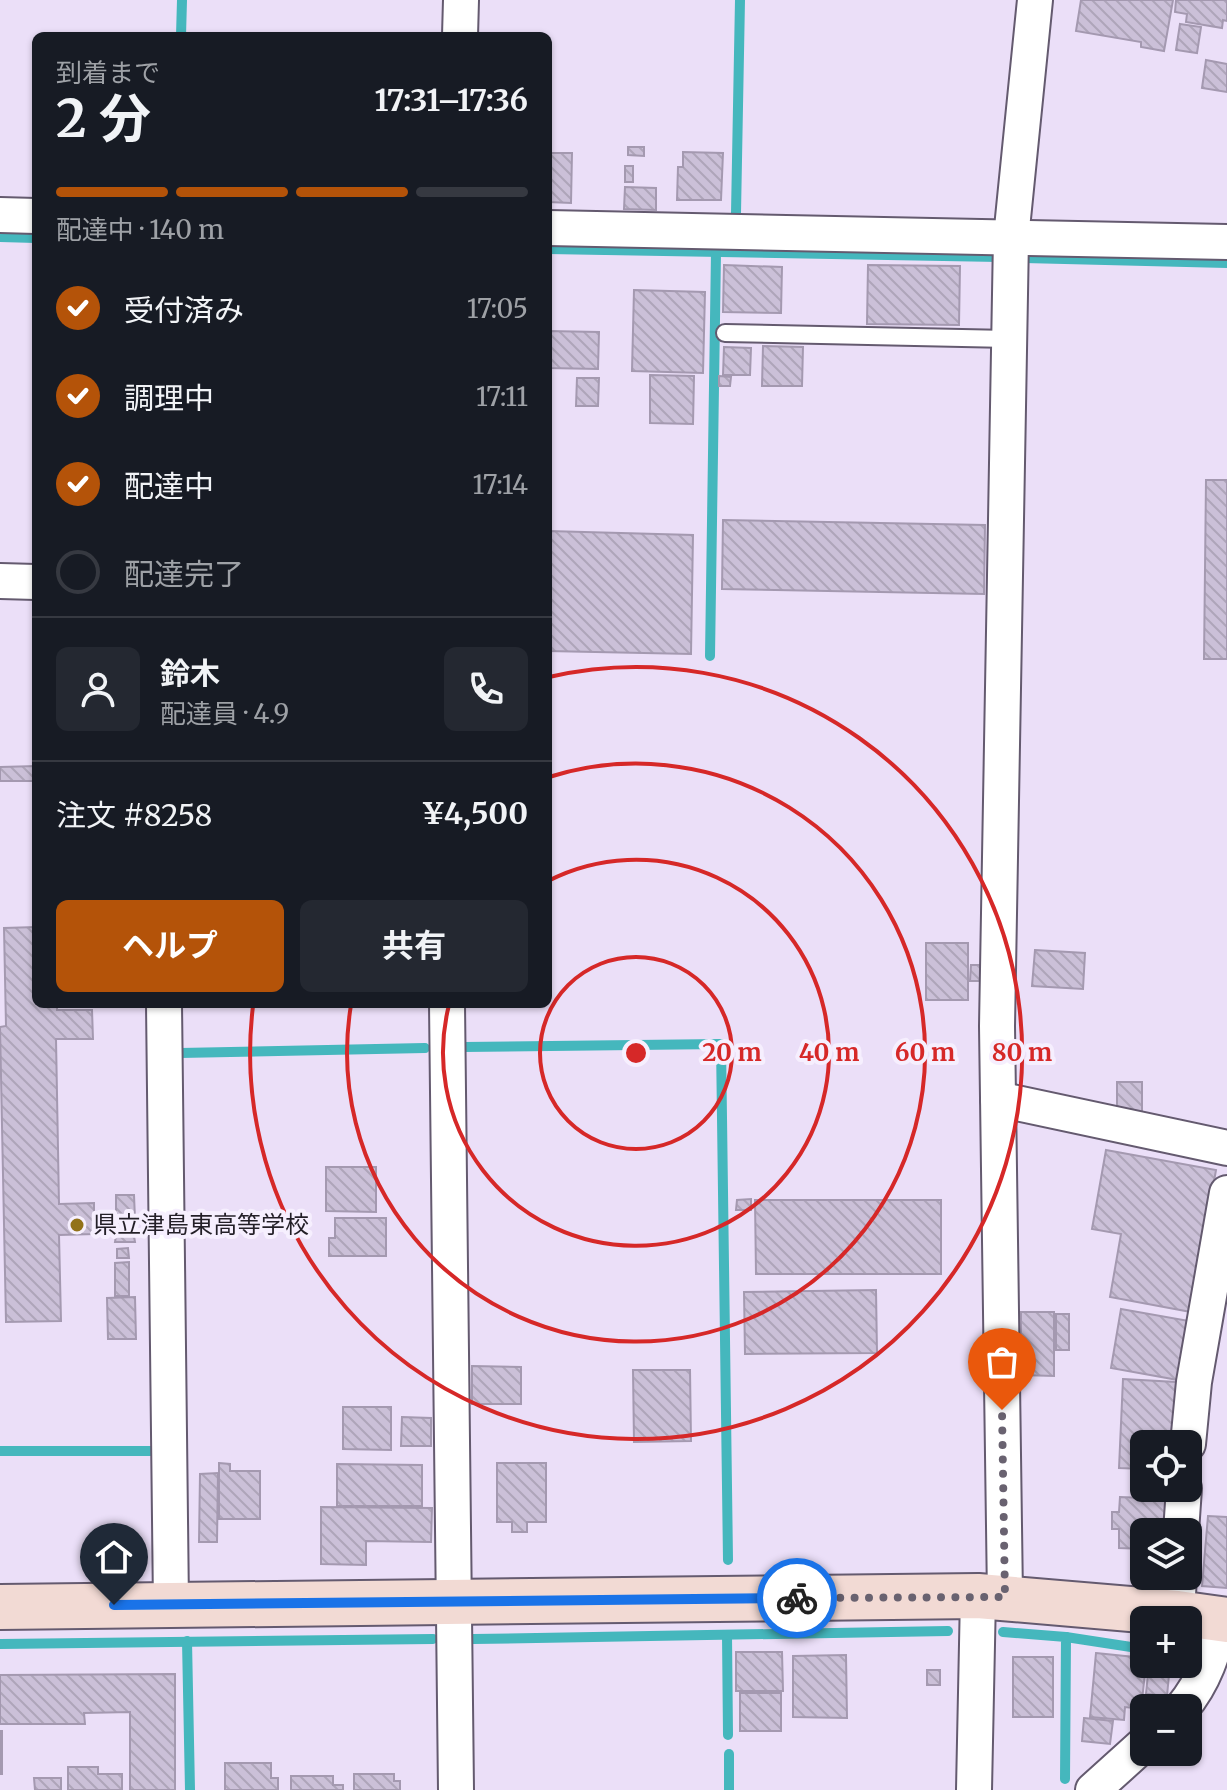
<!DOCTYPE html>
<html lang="ja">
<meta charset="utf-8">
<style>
:root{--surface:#171b24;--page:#242831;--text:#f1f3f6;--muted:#9ea1a6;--line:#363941;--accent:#b45309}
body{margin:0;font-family:Merriweather,"Noto Sans JP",serif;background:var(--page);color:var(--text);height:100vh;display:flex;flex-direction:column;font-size:30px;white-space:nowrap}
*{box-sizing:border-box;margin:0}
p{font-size:26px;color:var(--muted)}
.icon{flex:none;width:44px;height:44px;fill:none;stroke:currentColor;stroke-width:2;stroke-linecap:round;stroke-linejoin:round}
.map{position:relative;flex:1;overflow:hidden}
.side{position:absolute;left:32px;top:32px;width:520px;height:976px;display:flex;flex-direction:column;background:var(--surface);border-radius:12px;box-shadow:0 2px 6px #0004}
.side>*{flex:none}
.fabs{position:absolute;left:1130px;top:1430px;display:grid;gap:16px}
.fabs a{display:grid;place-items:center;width:72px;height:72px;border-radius:12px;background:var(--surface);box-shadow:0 2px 6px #0004;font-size:40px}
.pin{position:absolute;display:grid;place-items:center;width:68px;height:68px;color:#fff;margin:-82px -34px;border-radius:50% 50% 50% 0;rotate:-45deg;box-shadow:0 0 8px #0007}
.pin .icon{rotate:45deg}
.courier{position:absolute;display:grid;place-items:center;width:80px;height:80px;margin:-40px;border:6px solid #1a73e8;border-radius:50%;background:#fff;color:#222;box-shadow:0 2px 10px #0007}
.head em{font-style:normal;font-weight:700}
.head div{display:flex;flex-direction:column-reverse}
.head{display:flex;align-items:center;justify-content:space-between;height:136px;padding:0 24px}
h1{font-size:52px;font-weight:700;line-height:60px}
.bar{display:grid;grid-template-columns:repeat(4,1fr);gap:12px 8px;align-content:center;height:96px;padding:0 24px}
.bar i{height:10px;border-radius:6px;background:var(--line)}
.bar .selected{background:var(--accent)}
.bar p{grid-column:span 4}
.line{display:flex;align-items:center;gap:20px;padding:0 24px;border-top:2px solid var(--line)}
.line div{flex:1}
.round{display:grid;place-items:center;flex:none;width:84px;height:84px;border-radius:12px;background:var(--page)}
ol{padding:0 24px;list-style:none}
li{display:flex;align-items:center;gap:24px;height:88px}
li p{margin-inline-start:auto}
li .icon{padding:8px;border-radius:50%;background:var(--accent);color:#fff;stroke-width:4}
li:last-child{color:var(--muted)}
li i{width:44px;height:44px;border:4px solid var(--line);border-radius:50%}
.action{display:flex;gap:16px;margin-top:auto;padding:16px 24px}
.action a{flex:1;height:92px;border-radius:12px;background:var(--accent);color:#fff;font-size:32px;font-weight:700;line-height:92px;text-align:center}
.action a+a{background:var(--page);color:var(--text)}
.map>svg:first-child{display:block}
</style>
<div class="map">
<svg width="1227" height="1790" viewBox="0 0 1227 1790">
<defs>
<pattern id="building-back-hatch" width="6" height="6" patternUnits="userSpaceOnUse" patternTransform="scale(2)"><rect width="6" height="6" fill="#cbc0d8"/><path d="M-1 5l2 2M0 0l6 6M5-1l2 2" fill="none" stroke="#aea5b9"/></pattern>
</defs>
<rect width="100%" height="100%" fill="#ebdff8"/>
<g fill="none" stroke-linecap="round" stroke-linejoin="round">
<!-- stream -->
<g stroke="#45b7bd" stroke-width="10">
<polyline points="181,36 182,0"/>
<polyline points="736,213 740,0"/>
<polyline points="0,237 36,238"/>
<polyline points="548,249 999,257"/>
<polyline points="1024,258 1227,263"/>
<polyline points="710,656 716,252"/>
<polyline points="464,1047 721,1044 728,1560"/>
<polyline points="180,1053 425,1048"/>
<polyline points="0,1451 159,1451"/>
<polyline points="1003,1632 1066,1637 1065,1779"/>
<polyline points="727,1635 728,1735"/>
<polyline points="1066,1637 1144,1649"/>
<polyline points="473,1639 948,1631"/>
<polyline points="187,1641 190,1790"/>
<polyline points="0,1644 433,1639"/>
<polyline points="729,1754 729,1790"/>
</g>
</g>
<!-- building -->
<g fill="url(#building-back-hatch)" stroke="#a499b0" stroke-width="2">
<polygon points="1081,0 1173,0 1164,51 1141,47 1141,42 1076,31"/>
<polygon points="1176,0 1227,0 1227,21 1223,20 1222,28 1186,22 1187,14 1175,12"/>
<polygon points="1180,24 1201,27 1197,53 1176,50"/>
<polygon points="1206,60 1227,64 1227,92 1202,88"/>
<polygon points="628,147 644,147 644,156 628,155"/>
<polygon points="683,152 723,153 721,200 677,200 678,167 683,167"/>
<polygon points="548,153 572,153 571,203 548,202"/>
<rect x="625" y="166" width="8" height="16"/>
<polygon points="625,187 656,188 656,210 624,209"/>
<polygon points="724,265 782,267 781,313 723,312"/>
<polygon points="868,265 960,266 959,325 867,324"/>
<polygon points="634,290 705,292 703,373 632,371"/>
<polygon points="548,331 599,332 598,369 548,368"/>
<polygon points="763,346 803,347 802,386 762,386"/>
<polygon points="724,347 751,348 750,375 723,375"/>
<polygon points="650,375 694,376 693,424 650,423"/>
<polygon points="719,376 731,377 730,386 719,386"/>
<polygon points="577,378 599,378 598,406 576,406"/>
<polygon points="1206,480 1227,480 1227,659 1204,659"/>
<polygon points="723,520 985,525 984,594 722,589"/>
<polygon points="548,531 693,535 691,654 548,651"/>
<polygon points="36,766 36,781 0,781 0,767"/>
<polygon points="36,927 36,1004 57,1004 57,1010 92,1010 93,1039 56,1039 59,1204 94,1203 94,1234 59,1235 61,1321 6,1322 0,1027 6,1026 4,928"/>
<rect x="926" y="943" width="42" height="57"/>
<polygon points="1035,950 1085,953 1083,989 1032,986"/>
<polygon points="971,965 983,965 983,981 970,981"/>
<rect x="1117" y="1082" width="25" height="30"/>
<polygon points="1106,1150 1216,1170 1191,1312 1110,1297 1121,1234 1092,1229"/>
<polygon points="326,1167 376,1167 376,1212 326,1211"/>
<polygon points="116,1195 134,1195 135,1219 116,1220"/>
<polygon points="751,1199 751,1210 736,1210 737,1200"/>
<polygon points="755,1200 941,1200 941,1274 756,1274"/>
<polygon points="335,1218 386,1218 386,1256 329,1256 329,1238 335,1238"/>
<rect x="118" y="1221" width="11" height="14"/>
<polygon points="116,1236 134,1236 135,1242 115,1242"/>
<polygon points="128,1248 129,1258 117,1258 117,1249"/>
<polygon points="129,1262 129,1296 115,1296 115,1263"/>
<polygon points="876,1290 877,1353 745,1354 744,1292"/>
<polygon points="135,1297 136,1339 108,1339 107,1298"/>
<polygon points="1121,1309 1189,1321 1178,1380 1111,1368"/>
<polygon points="1021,1312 1054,1312 1054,1376 1021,1375"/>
<rect x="1056" y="1314" width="13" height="36"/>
<polygon points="472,1366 521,1367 521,1404 472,1404"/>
<polygon points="633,1370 690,1370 691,1441 634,1442"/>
<polygon points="1123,1379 1176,1382 1173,1444 1144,1444 1144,1469 1119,1468"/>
<polygon points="343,1407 391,1407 391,1450 343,1449"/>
<polygon points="402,1417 431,1418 431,1446 401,1446"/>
<polygon points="219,1463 230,1464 230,1471 260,1471 260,1519 219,1519"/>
<polygon points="497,1463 546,1463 546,1522 527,1522 527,1532 512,1532 512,1522 497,1522"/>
<polygon points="337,1464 422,1465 422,1506 337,1506"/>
<polygon points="218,1473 217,1542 199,1542 200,1474"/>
<polygon points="1120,1497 1169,1499 1169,1518 1165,1518 1164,1532 1144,1532 1144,1549 1119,1548 1119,1529 1112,1529 1112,1512 1119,1512"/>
<polygon points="321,1507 432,1508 431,1542 366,1541 366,1565 321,1564"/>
<polygon points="1208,1516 1227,1517 1227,1588 1202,1586"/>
<polygon points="736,1652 782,1652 783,1691 736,1691"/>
<polygon points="1096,1653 1144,1658 1146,1664 1141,1709 1125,1707 1124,1720 1090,1717"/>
<polygon points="846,1655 847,1718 793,1717 793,1656"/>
<rect x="1013" y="1657" width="40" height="60"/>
<polygon points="1149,1664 1170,1664 1167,1696 1146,1694"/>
<rect x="927" y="1670" width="13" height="15"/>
<polygon points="175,1674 175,1790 130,1790 130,1712 84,1713 85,1724 0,1724 0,1675"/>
<rect x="740" y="1693" width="41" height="38"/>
<polygon points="1084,1718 1113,1721 1110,1744 1082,1741"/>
<rect x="0" y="1731" width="2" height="43"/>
<polygon points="225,1763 271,1763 271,1778 278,1778 278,1790 225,1790"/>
<polygon points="68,1767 98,1767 98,1774 122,1774 122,1790 68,1790"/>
<polygon points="354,1774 394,1774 394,1781 400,1781 400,1790 354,1790"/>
<polygon points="291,1776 333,1776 333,1785 343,1785 343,1790 291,1790"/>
<polygon points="34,1778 61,1778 61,1790 35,1790"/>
</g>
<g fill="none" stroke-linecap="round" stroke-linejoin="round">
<!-- service casing -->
<g stroke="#645a6f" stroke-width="20">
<polyline id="service" points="725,333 1009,339"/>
</g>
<!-- minor casing -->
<g stroke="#645a6f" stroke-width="38">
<g id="minor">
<polyline points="460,36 461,0"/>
<polyline points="0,215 36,216"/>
<polyline points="548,228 1227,242"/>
<polyline points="0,581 36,582"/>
<polyline points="164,1004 171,1605"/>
<polyline points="447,1004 456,1790"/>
<polyline points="998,1099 1227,1148"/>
<polyline points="1188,1444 1194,1382 1227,1193"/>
<polyline points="1181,1532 1184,1488"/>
<polyline points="1005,1597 997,1026 1011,238 1035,0"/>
<polyline points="1177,1613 1179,1576"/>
<path d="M1182,1708C1205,1681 1213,1652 1222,1619"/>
<polyline points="974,1790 978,1596"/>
<polyline points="1093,1790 1144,1744"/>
</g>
</g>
<!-- secondary casing -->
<g stroke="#645a6f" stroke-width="48">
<polyline id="secondary" points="0,1607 978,1596 1177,1613 1227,1620"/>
</g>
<!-- service -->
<use href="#service" stroke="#fff" stroke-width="16"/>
<!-- minor -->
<use href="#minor" stroke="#fff" stroke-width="34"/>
<!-- secondary -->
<use href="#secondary" stroke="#f2dad4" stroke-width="44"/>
</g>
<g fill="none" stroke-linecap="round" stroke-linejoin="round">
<!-- done -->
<polyline stroke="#696270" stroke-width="8" stroke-dasharray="0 14.4" points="797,1598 1005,1597 1002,1410"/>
<!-- route -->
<polyline stroke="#1a73e8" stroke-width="10" points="114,1605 797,1598"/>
</g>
<!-- distance rings -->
<g fill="none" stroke="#d62828" stroke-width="4">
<circle cx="636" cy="1053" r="96"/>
<path d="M548 881A193 193 0 1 1 449 1005"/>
<path d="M549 777A289 289 0 1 1 351 1005"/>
<path d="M549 677A386 386 0 1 1 253 1006"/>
</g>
<!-- markers -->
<circle fill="#927219" stroke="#f6effe" stroke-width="3" cx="77" cy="1225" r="8"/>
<g text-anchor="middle" stroke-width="8" stroke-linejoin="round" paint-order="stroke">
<!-- poi labels -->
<g font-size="24" fill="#231f27" stroke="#f6effe" text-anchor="start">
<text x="93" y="1233">県立津島東高等学校</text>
</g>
</g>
<circle cx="636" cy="1053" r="12" fill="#d62828" stroke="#f6effe" stroke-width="4"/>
<g font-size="24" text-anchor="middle" font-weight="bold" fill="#d62828" stroke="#f6effe" stroke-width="8" stroke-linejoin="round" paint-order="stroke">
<text x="732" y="1061">20 m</text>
<text x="829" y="1061">40 m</text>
<text x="925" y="1061">60 m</text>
<text x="1022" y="1061">80 m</text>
</g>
</svg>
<div class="fabs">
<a><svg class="icon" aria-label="locate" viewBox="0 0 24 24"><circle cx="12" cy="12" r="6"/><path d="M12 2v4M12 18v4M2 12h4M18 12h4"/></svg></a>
<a><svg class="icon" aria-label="layers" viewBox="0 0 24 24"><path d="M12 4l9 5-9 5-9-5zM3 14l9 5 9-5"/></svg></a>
<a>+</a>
<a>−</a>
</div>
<div class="pin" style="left:1002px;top:1410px;background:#ea580c"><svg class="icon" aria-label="bag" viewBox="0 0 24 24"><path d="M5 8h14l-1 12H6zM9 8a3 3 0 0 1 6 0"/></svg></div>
<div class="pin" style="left:114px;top:1605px;background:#1f2937"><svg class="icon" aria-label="home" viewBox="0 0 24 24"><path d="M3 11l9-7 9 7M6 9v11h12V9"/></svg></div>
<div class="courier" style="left:797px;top:1598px"><svg class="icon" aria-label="bike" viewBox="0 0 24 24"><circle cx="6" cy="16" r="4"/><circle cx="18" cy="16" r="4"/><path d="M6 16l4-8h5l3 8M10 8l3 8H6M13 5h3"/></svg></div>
<section class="side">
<div class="head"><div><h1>2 分</h1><p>到着まで</p></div><em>17:31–17:36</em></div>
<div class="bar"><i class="selected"></i><i class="selected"></i><i class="selected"></i><i></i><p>配達中 · 140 m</p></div>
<ol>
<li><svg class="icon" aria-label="check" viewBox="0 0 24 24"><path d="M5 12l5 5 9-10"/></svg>受付済み<p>17:05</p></li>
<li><svg class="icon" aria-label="check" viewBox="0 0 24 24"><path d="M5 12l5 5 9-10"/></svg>調理中<p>17:11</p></li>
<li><svg class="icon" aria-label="check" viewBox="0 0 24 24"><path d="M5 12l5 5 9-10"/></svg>配達中<p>17:14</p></li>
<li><i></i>配達完了</li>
</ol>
<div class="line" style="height:144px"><a class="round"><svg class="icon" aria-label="person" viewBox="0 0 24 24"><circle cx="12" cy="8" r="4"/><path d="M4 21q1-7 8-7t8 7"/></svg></a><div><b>鈴木</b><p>配達員 · 4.9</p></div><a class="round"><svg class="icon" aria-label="phone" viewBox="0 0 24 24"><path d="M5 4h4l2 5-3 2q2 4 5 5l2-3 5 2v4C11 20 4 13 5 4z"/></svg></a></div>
<div class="line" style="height:104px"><div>注文 #8258</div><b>¥4,500</b></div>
<div class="action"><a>ヘルプ</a><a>共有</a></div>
</section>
</div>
